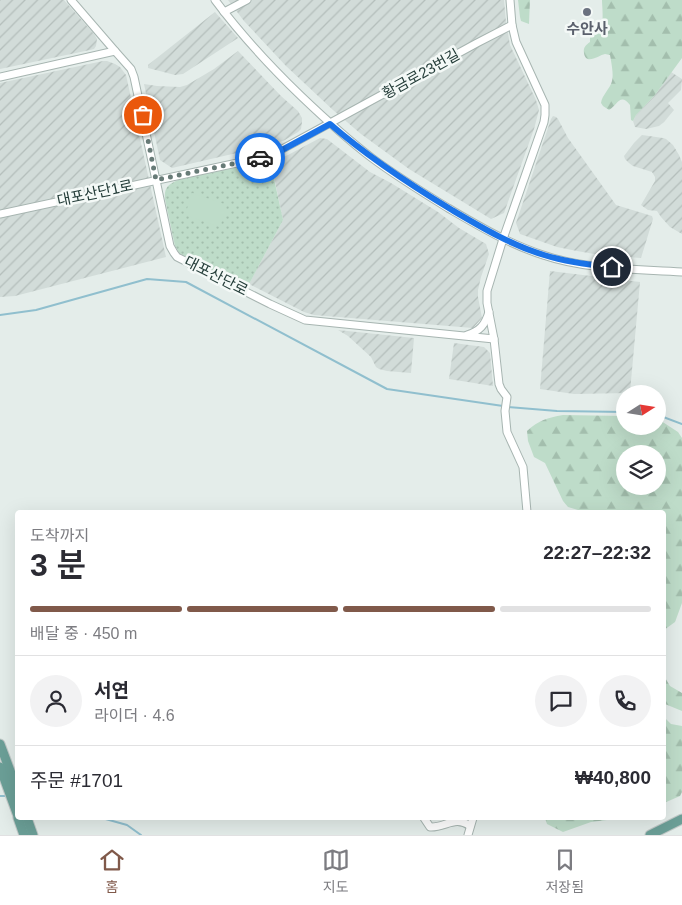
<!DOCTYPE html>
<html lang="ko">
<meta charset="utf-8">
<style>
:root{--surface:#fff;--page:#f2f2f3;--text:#2b2b33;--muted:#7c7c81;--line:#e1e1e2;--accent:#80594a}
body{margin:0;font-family:Arial,"Noto Sans KR",sans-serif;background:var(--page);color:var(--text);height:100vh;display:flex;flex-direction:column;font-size:19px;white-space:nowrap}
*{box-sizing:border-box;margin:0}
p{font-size:16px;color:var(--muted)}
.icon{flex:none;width:28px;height:28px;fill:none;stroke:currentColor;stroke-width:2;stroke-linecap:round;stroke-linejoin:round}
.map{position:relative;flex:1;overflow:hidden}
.details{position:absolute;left:15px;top:510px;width:651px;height:310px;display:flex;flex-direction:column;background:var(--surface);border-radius:5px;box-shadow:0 5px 20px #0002}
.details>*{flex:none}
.needle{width:32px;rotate:78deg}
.tools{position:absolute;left:616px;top:385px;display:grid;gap:10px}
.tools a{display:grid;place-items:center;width:50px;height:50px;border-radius:50%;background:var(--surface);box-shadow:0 5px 20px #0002;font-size:25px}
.pin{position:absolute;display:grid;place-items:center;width:42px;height:42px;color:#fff;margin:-21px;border:2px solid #fff;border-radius:50%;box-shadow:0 1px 5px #0007}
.courier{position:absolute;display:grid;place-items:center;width:50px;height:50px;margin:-25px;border:4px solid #1a73e8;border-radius:50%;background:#fff;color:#222;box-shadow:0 1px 6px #0007}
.head em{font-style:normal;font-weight:600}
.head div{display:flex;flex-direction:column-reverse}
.head{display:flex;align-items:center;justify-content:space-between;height:85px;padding:0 15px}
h1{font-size:32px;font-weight:600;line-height:38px}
.bar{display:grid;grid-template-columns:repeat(4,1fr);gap:8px 5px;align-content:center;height:60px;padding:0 15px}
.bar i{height:6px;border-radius:4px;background:var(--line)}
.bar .on{background:var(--accent)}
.bar p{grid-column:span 4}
.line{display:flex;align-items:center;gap:12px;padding:0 15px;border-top:1px solid var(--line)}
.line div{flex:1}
.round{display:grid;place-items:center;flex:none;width:52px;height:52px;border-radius:26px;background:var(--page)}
.menu{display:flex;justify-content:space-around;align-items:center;height:70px;border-top:1px solid var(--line);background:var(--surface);font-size:14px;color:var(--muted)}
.menu a{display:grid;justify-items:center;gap:2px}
.menu .on{color:var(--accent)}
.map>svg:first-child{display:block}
</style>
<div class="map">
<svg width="682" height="835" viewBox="0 0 682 835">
<defs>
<pattern id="industrial-furrows" width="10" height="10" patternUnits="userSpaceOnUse" patternTransform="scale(1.25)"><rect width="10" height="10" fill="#d2dcd9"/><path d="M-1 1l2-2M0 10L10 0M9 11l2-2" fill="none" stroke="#b4bebb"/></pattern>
<pattern id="forest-firs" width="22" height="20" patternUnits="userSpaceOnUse" patternTransform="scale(1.25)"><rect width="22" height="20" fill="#bedcc9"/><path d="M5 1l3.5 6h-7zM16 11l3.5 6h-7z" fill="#a3bead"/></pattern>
<pattern id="park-dots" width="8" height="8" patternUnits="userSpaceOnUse" patternTransform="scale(1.25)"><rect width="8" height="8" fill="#bedcc9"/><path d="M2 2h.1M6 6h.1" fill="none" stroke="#a3bead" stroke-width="1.8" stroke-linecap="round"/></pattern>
</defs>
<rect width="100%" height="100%" fill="#e4edea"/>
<!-- industrial -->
<g fill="url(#industrial-furrows)">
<polygon points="0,0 64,0 94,34 97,39 96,46 94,49 90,50 0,69"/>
<polygon points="228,0 504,0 506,22 510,45 536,100 539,110 534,129 504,213 491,219 409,169 361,134 333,110 286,66 244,21"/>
<polygon points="215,12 238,38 183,74 175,75 148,68 148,65 153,61"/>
<polygon points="238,51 281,96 298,111 302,118 302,122 301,129 298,132 285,140 271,145 172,168 160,160 144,84 157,86 180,87 187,85 214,69"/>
<polygon points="103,61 107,61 115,64 120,67 126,75 166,257 15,296 0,297 0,83"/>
<polygon points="671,72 682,79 681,90 668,103 674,110 664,122 659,126 646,129 635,127 633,121 636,115 655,95"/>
<polygon points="553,116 556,117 558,119 568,138 616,205 652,216 653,219 641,258 600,255 577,251 557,247 520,234 516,223 551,119"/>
<polygon points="642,135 663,138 666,139 673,145 679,155 682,162 682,234 670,227 661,217 657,211 648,210 641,205 655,181 655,177 652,172 633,166 629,163 625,159 624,156 634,143"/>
<polygon points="320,138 327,139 370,172 391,183 438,212 459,228 486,244 489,254 481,277 478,290 478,297 482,318 473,328 314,315 304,312 249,284 283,220 271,162 288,155"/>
<polygon points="550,271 640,282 630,392 629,393 574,394 540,389"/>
<polygon points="338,330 414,338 411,373 387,371 379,369 376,367 371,357 348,336"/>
<polygon points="454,343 484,347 490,353 493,386 449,379"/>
</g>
<!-- forest -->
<g fill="url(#forest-firs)" fill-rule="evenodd">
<polygon points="518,0 530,0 529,24 521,21 520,17"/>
<path d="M602,0H682V58L655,95L636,115L633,121L631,120L630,105C620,92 617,106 609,110L603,106L601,103C602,95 610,89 612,81C614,75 611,61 610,55C608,55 607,54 605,54C599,55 586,66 584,53C583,47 586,45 590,42C590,26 595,34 601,26C604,21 602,6 602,0Z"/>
<path d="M563,415L625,416V426H658V418V419L678,432L682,438V603L675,622L664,630V512H579L578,510L568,507L563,501L545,463L534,457L528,441L527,431C539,420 547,418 563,415ZM625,454H658V486H625Z"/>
<polygon points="664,676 670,686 682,693 682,711 665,704 664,706"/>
<polygon points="664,717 671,724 682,726 682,792 680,796 664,803"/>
<polygon points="545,818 623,818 591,822 563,832 547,824"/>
</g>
<!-- park -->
<path fill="url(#park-dots)" d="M270,160L283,220L247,288L180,254L175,246L165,199C164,187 168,185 178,180Z"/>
<!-- garden -->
<polygon fill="#bedcc9" points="192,193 227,205 220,227 185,215"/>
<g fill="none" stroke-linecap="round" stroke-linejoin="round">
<!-- stream -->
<g stroke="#90bfce" stroke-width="2">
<polyline points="0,315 36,310 147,279 186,282 387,389 503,406"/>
<polyline points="508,407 557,411 625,412"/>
<polyline points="658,415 682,424"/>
<polyline points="0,796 8,796"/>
<polyline points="102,818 127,825 141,835"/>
</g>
<!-- minor casing -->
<g stroke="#a7b5b1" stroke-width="9">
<g id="minor">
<polyline points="71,0 115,51"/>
<path d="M215,0C241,35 270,66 301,96C324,118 347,139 372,158C396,176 422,192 448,208C479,226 509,244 543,255C587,270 636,269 682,272"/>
<polyline points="510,0 512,25 516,42 545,105 545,115 544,122 503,239 487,291 487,303 494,339 499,384 501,389 507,397 505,411 507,432 523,467 527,512"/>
<polyline points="224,12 247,0"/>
<polyline points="0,77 115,51 131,69 134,77 170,246 174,253 177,257 270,304 305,320 494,339"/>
<polyline points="0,214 256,159 275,153 477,43 512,25"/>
<path d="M467,335C480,331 485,325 489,312"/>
<path d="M424,818L430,827C445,828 455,815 470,826"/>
<polyline points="468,835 473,818"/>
</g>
</g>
<!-- major casing -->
<g stroke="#c2c9c8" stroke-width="11">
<g id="major">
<polyline points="0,744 18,792"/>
<polyline points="0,767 18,816"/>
<polyline points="18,818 24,835"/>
<polyline points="27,818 33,835"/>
<polyline points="650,835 682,819"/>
</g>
</g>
<!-- minor -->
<use href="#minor" stroke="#fff" stroke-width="7"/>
<!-- major -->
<use href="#major" stroke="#6b9f97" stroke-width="9"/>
</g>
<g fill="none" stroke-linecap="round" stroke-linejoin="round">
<!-- done -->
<polyline stroke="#677b77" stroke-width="5" stroke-dasharray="0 9" points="143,115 156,180 260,158"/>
<!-- route -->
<path stroke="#1a73e8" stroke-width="6" d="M260,158L282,150L330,124C368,157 409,184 452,210C481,227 511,245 544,255C566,262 589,265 612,267"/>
</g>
<!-- markers -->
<circle fill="#6b7280" stroke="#f4f9f7" stroke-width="2" cx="587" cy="12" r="5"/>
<g text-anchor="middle" stroke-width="5" stroke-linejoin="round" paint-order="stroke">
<!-- worship labels -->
<g font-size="15" font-weight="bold" fill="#5b616d" stroke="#f4f9f7">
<text x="587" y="34">수안사</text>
</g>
<!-- street labels -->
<g font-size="15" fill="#243d39" stroke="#f4f9f7">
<text transform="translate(421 74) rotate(-29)" y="5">황금로23번길</text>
<text transform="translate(95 193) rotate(-12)" y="5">대포산단1로</text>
<text transform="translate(216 276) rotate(27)" y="5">대포산단로</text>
</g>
</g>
</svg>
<div class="tools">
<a><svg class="needle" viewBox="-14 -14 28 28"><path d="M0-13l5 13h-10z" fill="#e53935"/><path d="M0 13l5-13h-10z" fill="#7c7c81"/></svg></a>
<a><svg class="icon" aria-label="layers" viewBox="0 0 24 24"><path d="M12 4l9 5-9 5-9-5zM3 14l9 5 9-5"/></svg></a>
</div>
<div class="pin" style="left:143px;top:115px;background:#ea580c"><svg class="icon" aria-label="bag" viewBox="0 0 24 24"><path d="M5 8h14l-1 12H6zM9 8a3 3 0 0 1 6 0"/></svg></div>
<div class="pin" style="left:612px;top:267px;background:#1f2937"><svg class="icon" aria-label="home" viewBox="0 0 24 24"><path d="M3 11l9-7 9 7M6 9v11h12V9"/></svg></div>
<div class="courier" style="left:260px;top:158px"><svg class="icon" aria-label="car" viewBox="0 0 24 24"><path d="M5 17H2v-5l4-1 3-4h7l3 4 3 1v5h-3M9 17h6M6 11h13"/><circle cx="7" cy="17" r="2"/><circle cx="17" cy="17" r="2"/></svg></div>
<section class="details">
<div class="head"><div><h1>3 분</h1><p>도착까지</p></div><em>22:27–22:32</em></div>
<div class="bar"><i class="on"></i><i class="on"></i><i class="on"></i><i></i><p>배달 중 · 450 m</p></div>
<div class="line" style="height:90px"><a class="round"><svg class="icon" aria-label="person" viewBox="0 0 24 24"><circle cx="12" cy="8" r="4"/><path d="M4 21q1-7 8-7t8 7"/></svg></a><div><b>서연</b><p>라이더 · 4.6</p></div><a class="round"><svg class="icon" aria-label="chat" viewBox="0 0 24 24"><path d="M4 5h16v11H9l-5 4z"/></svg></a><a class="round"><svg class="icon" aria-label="phone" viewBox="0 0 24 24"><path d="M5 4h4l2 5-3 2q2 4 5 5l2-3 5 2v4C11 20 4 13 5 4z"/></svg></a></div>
<div class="line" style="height:65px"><div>주문 #1701</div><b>₩40,800</b></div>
</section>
</div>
<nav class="menu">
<a class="on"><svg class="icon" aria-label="home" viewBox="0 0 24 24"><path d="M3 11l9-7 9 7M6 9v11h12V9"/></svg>홈</a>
<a><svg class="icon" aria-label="map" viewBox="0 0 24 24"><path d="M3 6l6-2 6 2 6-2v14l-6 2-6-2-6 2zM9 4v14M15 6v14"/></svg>지도</a>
<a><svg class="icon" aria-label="saved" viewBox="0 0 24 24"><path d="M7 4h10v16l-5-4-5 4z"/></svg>저장됨</a>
</nav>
